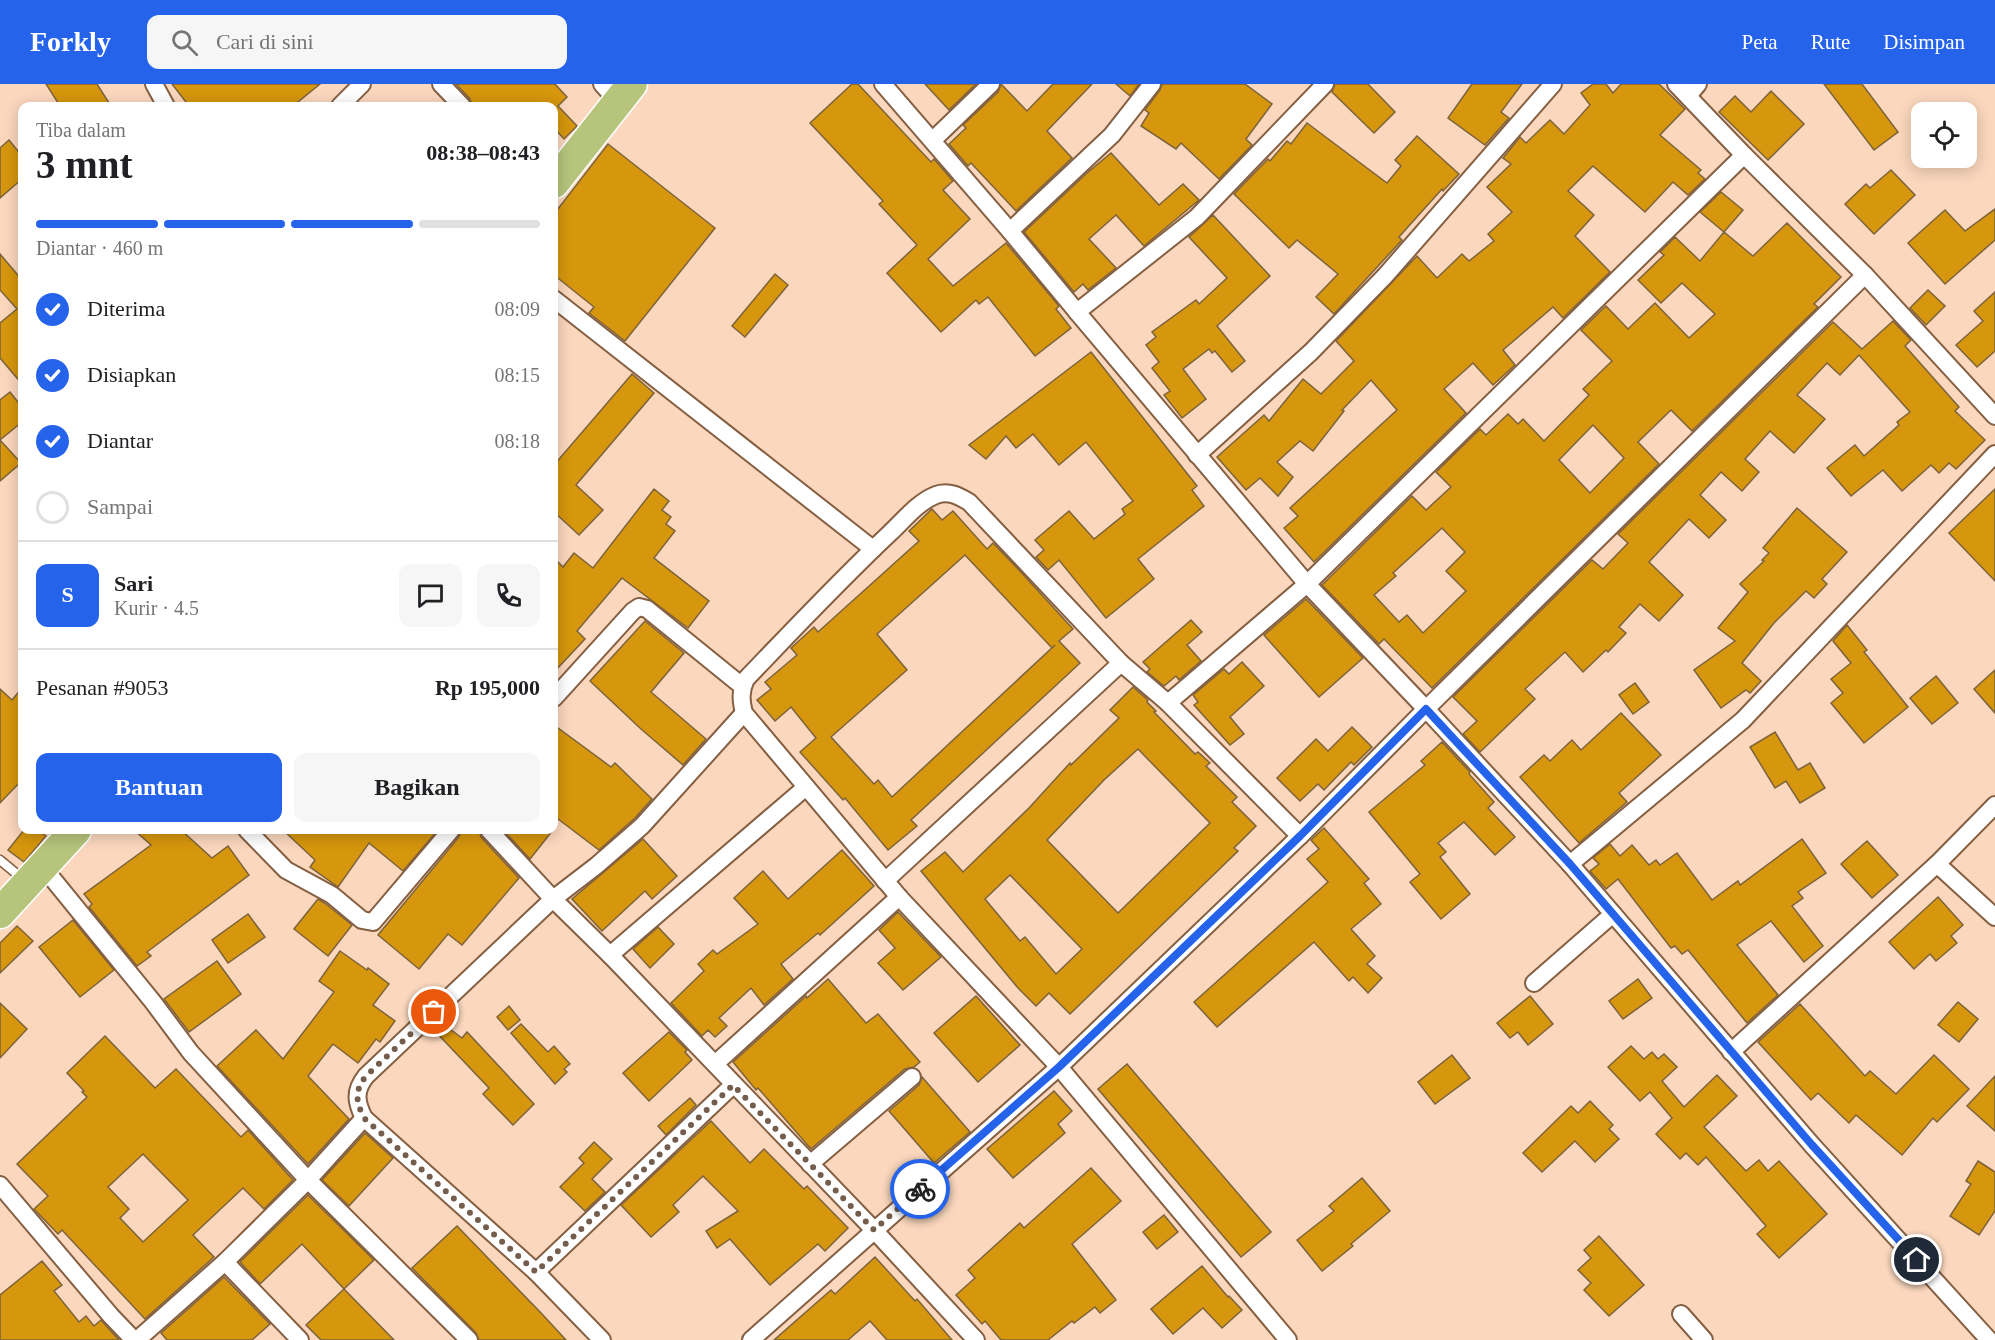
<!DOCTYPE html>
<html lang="id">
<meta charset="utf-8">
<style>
:root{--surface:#fff;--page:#f6f6f6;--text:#202124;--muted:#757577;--line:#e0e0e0;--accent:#2563eb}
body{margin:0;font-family:Georgia,serif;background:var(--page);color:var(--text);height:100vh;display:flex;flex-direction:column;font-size:22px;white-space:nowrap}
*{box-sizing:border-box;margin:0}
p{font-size:20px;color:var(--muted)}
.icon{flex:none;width:33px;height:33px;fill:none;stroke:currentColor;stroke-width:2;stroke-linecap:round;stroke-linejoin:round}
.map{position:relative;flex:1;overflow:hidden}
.drawer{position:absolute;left:18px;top:18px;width:540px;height:732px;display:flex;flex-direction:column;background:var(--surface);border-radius:12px;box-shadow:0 3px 15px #0003}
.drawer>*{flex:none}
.fabs{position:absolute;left:1911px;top:18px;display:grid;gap:12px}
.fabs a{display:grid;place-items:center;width:66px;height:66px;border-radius:12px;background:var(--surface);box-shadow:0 3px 15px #0003;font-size:30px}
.pin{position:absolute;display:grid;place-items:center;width:51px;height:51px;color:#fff;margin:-26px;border:3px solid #fff;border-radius:50%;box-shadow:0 2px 6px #0007}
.courier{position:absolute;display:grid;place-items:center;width:60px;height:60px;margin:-30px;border:4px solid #2563eb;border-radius:50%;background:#fff;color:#222;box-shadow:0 2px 8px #0007}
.headline em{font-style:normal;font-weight:700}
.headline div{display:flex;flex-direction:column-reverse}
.headline{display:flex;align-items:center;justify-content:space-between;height:102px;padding:0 18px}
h1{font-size:39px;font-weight:700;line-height:45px}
.bar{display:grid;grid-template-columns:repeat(4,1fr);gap:9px 6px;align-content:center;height:72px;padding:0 18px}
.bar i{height:8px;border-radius:4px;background:var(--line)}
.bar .selected{background:var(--accent)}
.bar p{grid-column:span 4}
.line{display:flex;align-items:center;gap:15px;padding:0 18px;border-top:2px solid var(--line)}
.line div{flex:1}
.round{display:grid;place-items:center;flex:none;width:63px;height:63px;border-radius:12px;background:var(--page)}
ol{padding:0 18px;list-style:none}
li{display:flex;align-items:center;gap:18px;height:66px}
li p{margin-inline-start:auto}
li .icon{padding:6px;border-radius:50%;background:var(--accent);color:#fff;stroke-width:4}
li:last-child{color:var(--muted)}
li i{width:33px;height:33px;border:3px solid var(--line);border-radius:50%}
.button{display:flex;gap:12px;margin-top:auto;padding:12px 18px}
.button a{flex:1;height:69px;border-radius:12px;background:var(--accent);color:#fff;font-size:24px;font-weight:700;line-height:69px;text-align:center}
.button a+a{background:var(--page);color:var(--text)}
header{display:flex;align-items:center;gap:36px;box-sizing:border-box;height:84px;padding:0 30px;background:var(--accent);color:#fff}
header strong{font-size:28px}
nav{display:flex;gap:33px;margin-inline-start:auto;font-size:21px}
.search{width:420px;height:54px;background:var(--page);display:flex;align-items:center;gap:15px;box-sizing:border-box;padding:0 21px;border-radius:12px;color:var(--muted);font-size:22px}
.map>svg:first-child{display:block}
</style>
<header>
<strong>Forkly</strong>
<div class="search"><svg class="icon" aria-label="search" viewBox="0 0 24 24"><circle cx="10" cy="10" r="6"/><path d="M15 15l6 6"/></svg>Cari di sini</div>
<nav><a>Peta</a><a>Rute</a><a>Disimpan</a></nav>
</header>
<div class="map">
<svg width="1995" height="1256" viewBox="0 0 1995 1256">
<rect width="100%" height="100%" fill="#fad7bd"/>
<!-- building -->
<g fill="#d6960d" stroke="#7d633b" stroke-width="1.5" fill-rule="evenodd">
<polygon points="46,0 97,0 111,22 60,22"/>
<polygon points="172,0 320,0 293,22 189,22"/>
<polygon points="456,0 555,0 567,13 558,22 577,42 564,55 554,44 554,22 472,22 470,15"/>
<polygon points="852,0 858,0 931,78 934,75 953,97 943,106 970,135 928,175 953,202 1006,159 1059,222 1056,225 1071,244 1035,272 988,213 979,220 976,216 941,248 887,189 917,161 879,120 883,117 810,39"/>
<polygon points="925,0 976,0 949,26"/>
<polygon points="1001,0 1027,27 1053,0 1092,0 1047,47 1072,74 1016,127 971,79 968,82 949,60 966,44 963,41 998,8"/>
<polygon points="1116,0 1139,0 1130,12"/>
<polygon points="1162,0 1245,0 1272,20 1246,55 1252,61 1219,95 1181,59 1176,65 1141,42 1149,29 1145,26 1160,6"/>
<polygon points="1335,0 1368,0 1395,28 1374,49 1332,8"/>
<polygon points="1472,0 1522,0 1501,28 1509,34 1485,61 1448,34"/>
<polygon points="1593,0 1606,0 1613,9 1621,0 1659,0 1685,25 1660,51 1701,86 1698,89 1705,95 1688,111 1673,98 1645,128 1593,82 1568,107 1594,131 1575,152 1610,188 1563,234 1553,223 1503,266 1515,281 1493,301 1473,279 1444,305 1466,329 1314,478 1284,444 1298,432 1290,424 1397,326 1371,296 1342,326 1344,327 1313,367 1300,357 1277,378 1293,393 1278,412 1260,394 1246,406 1217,373 1264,331 1269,337 1303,295 1321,310 1354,277 1336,257 1417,172 1437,194 1462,170 1469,177 1494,157 1488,150 1512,128 1487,103 1511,80 1503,74 1520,53 1526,59 1550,36 1564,50 1590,21 1581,9"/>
<polygon points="1824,0 1862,0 1898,48 1874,66"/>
<polygon points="1771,7 1804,40 1768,76 1719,28 1735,12 1751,28"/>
<polygon points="1307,39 1387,99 1401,82 1395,76 1417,52 1459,90 1443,107 1442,105 1399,153 1402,156 1334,230 1316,213 1338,190 1297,156 1289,164 1234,110 1268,75 1270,77 1287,57 1291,60"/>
<polygon points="9,56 22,72 22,95 0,114 0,64"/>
<polygon points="608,60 715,144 625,257 589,229 594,223 554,191 554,130"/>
<polygon points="1111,69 1159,121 1183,100 1199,116 1144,162 1116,131 1089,155 1116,184 1088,206 1083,200 1074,208 1024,148 1087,89"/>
<polygon points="1891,86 1915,111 1874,150 1845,120 1866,100 1870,104"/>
<polygon points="1721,108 1743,126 1724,148 1700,128"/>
<polygon points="1995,125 1995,156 1945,200 1908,159 1945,126 1965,147"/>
<polygon points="1213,131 1270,192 1217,242 1245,277 1232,288 1215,267 1212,269 1209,265 1183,285 1206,315 1182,334 1164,311 1170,307 1152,284 1159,278 1146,261 1156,253 1152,248 1196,216 1199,220 1227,194 1189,153"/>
<path d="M1787,139L1841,193L1814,220L1818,223L1692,347L1671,326L1638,358L1659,380L1432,604L1384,555L1379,560L1322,501L1412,412L1426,426L1451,403L1436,388L1480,345L1486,351L1508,330L1518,340L1523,335L1544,357L1589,311L1583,305L1612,277L1581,246L1606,222L1628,245L1655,219L1689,254L1715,230L1682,199L1661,219L1638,196L1664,171L1660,168L1675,153L1700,177L1724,148L1753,172ZM1593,341L1624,374L1590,409L1559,376ZM1442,444L1465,468L1446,487L1466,507L1423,549L1407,531L1399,538L1374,511L1396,492L1393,489Z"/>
<polygon points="0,170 22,196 22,300 0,274 0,239 17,225 0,206"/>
<polygon points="775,190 788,201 745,253 732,242"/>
<polygon points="1928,206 1945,222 1926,241 1910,224"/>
<polygon points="1995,208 1995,267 1977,283 1956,261 1983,237 1974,227"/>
<polygon points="1893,237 1911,256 1905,262 1959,323 1955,327 1985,356 1956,385 1949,379 1939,389 1931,381 1902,407 1883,386 1851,412 1827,384 1855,361 1864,372 1899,341 1897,338 1910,328 1859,271 1840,291 1827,279 1797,311 1825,335 1794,369 1770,347 1745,375 1759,388 1742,407 1721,388 1700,411 1726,436 1709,454 1689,435 1649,478 1683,511 1659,537 1640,520 1619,543 1626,549 1608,568 1606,566 1583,588 1565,568 1525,605 1535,615 1480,668 1463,650 1477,637 1453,613 1592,476 1603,485 1628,459 1618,450 1833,238 1862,265"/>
<polygon points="1091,268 1197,402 1192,406 1204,422 1138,475 1154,495 1106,534 1059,476 1048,486 1036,473 1044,466 1035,456 1069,427 1094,455 1125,430 1122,425 1133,417 1086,358 1059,381 1033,350 1016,364 1006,352 986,375 969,361"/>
<polygon points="632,290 654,309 576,401 603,426 579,451 554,428 554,381"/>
<polygon points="10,308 22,323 22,338 0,356 21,379 0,397 0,316"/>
<polygon points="654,405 669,417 662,426 671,433 666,440 675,447 654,474 709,517 688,544 622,494 577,547 585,555 554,588 554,474 563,483 574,469 593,484"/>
<polygon points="1995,405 1995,497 1949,449"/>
<polygon points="1797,424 1847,468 1822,495 1827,500 1814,514 1806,507 1774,539 1742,579 1761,597 1750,609 1746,606 1721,624 1694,586 1735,557 1718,544 1748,508 1740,500 1764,477 1762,476 1769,469 1763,464"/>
<path d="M932,425L942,436L953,427L987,465L993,459L1020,487L1073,545L1059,557L1080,579L911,736L917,742L888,766L845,714L843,716L800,668L816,654L791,623L775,637L757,616L771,605L765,598L797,571L791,564L814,543L818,548L919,457L909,447ZM965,471L1052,564L1055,561L892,713L878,696L874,700L831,653L907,586L877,550Z"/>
<polygon points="1306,515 1363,574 1319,613 1264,551"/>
<polygon points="1191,536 1202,548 1187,561 1201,577 1179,596 1176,592 1164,602 1147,588 1150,585 1143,578"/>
<polygon points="645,537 684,569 651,608 706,655 683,681 641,645 590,597"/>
<polygon points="1847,541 1867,566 1864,568 1908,623 1864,659 1831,619 1843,609 1831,595 1851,579 1833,557"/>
<polygon points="1242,578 1264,602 1230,633 1244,650 1230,661 1194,621 1198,618 1193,611 1224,585 1229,590"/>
<polygon points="1995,586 1995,629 1974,605"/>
<polygon points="1936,592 1958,619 1932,640 1910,614"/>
<polygon points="1635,599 1649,618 1633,630 1619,611"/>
<path d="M1133,603L1148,616L1147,618L1156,627L1154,628L1195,670L1198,668L1210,679L1206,682L1237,713L1232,718L1256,742L1234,764L1238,767L1070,930L1049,909L1036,922L1018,904L921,787L945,768L963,788L1029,724L1070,679L1071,681L1119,634L1110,626ZM1138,665L1210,739L1118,829L1047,756L1104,696ZM1010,791L1082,865L1056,890L1025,853L1020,857L985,815Z"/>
<polygon points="22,604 22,696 0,719 0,605 12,616"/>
<polygon points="1621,629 1661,671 1619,709 1627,718 1579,759 1520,693 1544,671 1550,677 1572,656 1581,666"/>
<polygon points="554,641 611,683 615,679 652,715 635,734 599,766 554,732"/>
<polygon points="1352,643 1372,663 1354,681 1351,678 1324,706 1318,700 1300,717 1277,694 1316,655 1328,667"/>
<polygon points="1775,648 1798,686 1810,679 1825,704 1800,719 1786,697 1775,704 1750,663"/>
<polygon points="1442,658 1470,688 1469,690 1494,718 1488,724 1515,753 1495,771 1464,738 1438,759 1446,768 1440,773 1470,810 1441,835 1410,798 1420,790 1369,728 1425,681 1421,677"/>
<polygon points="1324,744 1369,795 1364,799 1381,820 1351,845 1375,872 1367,880 1382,894 1368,909 1353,893 1349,897 1314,858 1217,943 1194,918 1328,798 1307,775 1319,765 1311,756"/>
<polygon points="24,746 37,746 46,752 24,778 8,766"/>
<polygon points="134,746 181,746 212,774 228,762 249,791 147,868 151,872 137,882 89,823 92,820 84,810 151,761"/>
<polygon points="283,746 438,746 403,787 369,759 338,803 310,783 315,776"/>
<polygon points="461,746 479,746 481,753 519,794 462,861 448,850 419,885 378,851 459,753"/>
<polygon points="503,746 553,746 530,775"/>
<polygon points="643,755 677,792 652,815 645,807 602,847 572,815"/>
<polygon points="1802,755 1826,789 1798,808 1803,814 1792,822 1823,862 1804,878 1771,837 1737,861 1778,911 1747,939 1688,866 1682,870 1675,862 1671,864 1618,795 1606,805 1590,787 1599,780 1593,774 1610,760 1620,772 1632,761 1649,781 1656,776 1660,781 1677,769 1712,816 1738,797 1740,801"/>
<polygon points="1867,757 1898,791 1872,814 1841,780"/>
<polygon points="842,766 874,802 820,851 818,849 781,880 793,895 764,921 751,904 719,934 727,942 715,953 708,946 702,952 671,919 704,887 698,880 713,866 717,870 758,840 734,814 763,787 788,815"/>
<polygon points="1938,813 1963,841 1951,852 1957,859 1936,877 1930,870 1914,885 1889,858"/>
<polygon points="318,815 326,820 352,841 328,872 294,845"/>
<polygon points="898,828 941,873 903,906 878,879 895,864 879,846"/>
<polygon points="248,830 265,853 228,879 212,856"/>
<polygon points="73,836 114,886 80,913 39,863"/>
<polygon points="17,842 33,857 0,889 0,859"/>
<polygon points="658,843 674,860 650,884 633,865"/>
<polygon points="340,867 367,886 368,884 389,900 373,921 395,937 380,958 376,955 358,979 333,960 308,992 349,1035 308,1080 217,982 256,946 283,975 334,908 319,897"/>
<polygon points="217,877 241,910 189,948 164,915"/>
<polygon points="828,895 866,939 878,930 920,978 914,983 905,985 811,1065 758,1004 756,1006 733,978 806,912 807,914"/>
<polygon points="1638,895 1652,914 1623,935 1609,917"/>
<polygon points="976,912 1020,961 978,998 934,949"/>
<polygon points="1530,912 1553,940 1528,961 1518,948 1510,954 1497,939"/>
<polygon points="1958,918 1978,935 1959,958 1938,941"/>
<polygon points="0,919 27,945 0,974"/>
<polygon points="1800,920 1865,992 1870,987 1896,1010 1934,971 1969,1005 1937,1038 1933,1034 1902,1071 1856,1031 1849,1039 1818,1009 1811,1016 1758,958"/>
<polygon points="509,922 520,936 508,946 497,933"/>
<polygon points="439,937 462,954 467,948 534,1020 513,1041 483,1010 489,1004 432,944"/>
<polygon points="521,940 548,968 554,962 570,980 564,985 567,988 555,1000 511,949"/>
<polygon points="669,948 687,966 685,968 692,976 649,1017 623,989"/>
<path d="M105,952L155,1004L176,985L241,1053L248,1046L293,1096L264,1125L243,1104L193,1151L214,1173L145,1235L62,1146L58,1150L34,1125L48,1112L17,1080L87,1013L82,1008L84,1007L67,989ZM143,1070L188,1116L143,1158L120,1134L129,1125L108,1103Z"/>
<polygon points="1631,962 1644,975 1652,968 1658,975 1664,970 1677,983 1662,997 1684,1023 1717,991 1737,1012 1704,1043 1746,1087 1759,1076 1768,1087 1779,1077 1827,1130 1779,1174 1757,1150 1766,1142 1706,1073 1698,1081 1686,1069 1680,1075 1656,1050 1672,1034 1650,1008 1640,1017 1608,983"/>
<polygon points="1452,971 1470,994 1435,1020 1418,998"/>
<polygon points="1127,980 1271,1148 1241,1173 1098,1005"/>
<polygon points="1995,992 1995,1047 1967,1022"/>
<polygon points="922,993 970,1048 934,1079 889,1027 919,1001"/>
<polygon points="1054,1007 1072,1027 1058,1040 1065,1049 1013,1094 987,1065"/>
<polygon points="690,1014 696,1021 666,1051 658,1042"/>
<polygon points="1590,1017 1613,1041 1609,1045 1619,1055 1595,1078 1575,1057 1542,1088 1523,1069 1571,1022 1578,1029"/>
<polygon points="711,1037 750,1079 764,1065 804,1105 807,1102 848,1144 825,1167 818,1160 770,1201 730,1155 717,1164 706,1147 738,1127 703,1092 673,1121 679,1128 651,1153 621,1121"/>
<polygon points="365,1049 393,1074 349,1122 322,1096"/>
<polygon points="594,1058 612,1075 592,1095 605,1108 585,1127 560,1103 584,1079 579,1074"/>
<polygon points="1978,1077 1995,1088 1995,1127 1979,1151 1950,1132 1971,1100 1966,1097"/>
<polygon points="1091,1084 1121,1117 1072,1160 1116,1216 1100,1229 1095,1223 1074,1239 1072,1237 1048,1256 1001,1256 985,1237 982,1240 956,1211 975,1194 968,1186 1020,1139 1024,1144"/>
<polygon points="1362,1094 1390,1127 1351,1160 1353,1162 1322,1187 1297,1156 1334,1127 1329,1122"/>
<polygon points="308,1111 374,1176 344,1205 302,1160 260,1200 240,1178"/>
<polygon points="1164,1131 1178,1148 1157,1165 1143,1148"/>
<polygon points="457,1142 542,1230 566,1256 479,1256 476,1249 412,1184"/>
<polygon points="1599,1152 1644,1201 1609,1232 1584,1206 1591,1199 1578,1186 1591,1174 1584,1166"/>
<polygon points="875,1173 915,1217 917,1215 952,1256 887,1256 870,1237 848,1256 774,1256 831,1206 835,1210"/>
<polygon points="42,1177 62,1201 54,1207 79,1238 86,1232 94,1242 101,1236 119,1256 0,1256 0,1211"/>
<polygon points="1202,1182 1228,1213 1229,1212 1242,1226 1222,1244 1203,1224 1173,1250 1151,1225"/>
<polygon points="224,1193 270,1240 252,1256 167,1256 161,1249"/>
<polygon points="344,1205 394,1256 321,1256 306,1241"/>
</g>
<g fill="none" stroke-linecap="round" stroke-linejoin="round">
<!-- lane casing -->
<g stroke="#855f42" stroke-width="11">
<polyline id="lane" points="0,776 23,795"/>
</g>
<!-- street casing -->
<g stroke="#855f42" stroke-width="20">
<g id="street">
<polyline points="154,0 166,22"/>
<polyline points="441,0 462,22"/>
<polyline points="602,0 617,17"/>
<polyline points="883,0 1010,147 1112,51 1152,0"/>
<polyline points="1325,0 1197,133 1077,228 1307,500 1744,71 1676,0"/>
<polyline points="1688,12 1698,0"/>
<polyline points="340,22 362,0"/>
<polyline points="933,56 991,0"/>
<polyline points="1744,71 1865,191 1995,332"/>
<polyline points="1010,147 1077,228"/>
<polyline points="1865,191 1426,625 1570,780 1812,1061 1989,1256"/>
<polyline points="554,215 873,465"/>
<polyline points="1197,371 1311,268 1385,192 1553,0"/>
<path d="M1121,579L969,418C959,412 948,406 936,411C918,418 904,436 890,449C840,496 793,546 746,595C740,607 741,617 744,629L899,813L1059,983L1300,752L1426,625L1307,500L1168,619"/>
<polyline points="554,614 633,527 639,523 647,525 742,602"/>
<polyline points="247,746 286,786 332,811 362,836 373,838 451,746"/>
<polyline points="489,746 553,815 610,871 874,1146 976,1256"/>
<polyline points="1570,780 1743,636 1995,370"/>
<polyline points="1937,780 1995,833"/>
<polyline points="43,783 153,918 191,969 308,1096 469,1256"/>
<polyline points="885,797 1121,579 1168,619 1300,752"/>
<polyline points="610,871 806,703"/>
<polyline points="1534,899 1613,830"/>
<polyline points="1731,968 1937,780 1995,721"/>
<polyline points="715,980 899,813"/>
<polyline points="810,1080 912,993"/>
<polyline points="0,1101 111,1232 134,1256"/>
<polyline points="225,1178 300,1256"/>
<polyline points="536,1188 733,1001"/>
<polyline points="1681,1230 1704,1256"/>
<polyline points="137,1256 225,1178 308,1096 364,1034"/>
<path d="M602,1256L536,1188L364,1034C356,1018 354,1007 366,992L553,815L596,782L642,742L744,629"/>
<polyline points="751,1256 1059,983 1288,1256"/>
</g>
</g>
<!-- highway casing -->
<g stroke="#fff" stroke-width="33">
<g id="highway">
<polyline points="554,99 632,0"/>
<polyline points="0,829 76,746"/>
</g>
</g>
<!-- lane -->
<use href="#lane" stroke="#fff" stroke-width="8"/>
<!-- street -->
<use href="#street" stroke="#fff" stroke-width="16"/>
<!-- highway -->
<use href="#highway" stroke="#b6c47c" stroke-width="30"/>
</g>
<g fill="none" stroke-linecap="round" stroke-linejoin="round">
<!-- done -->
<path stroke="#745d4d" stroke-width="6" stroke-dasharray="0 10.8" d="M434,928L366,992C354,1007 356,1018 364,1034L536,1188L733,1001L874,1146L920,1105"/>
<!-- route -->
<polyline stroke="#2563eb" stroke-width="8" points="920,1105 1059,983 1300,752 1426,625 1570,780 1812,1061 1917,1176"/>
</g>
</svg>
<div class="fabs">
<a><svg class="icon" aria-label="locate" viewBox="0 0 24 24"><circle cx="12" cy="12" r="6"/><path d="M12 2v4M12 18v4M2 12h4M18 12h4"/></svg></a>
</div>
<div class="pin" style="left:434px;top:928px;background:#ea580c"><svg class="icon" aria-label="bag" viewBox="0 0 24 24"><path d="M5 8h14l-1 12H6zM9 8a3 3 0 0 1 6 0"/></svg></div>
<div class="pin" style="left:1917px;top:1176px;background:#1f2937"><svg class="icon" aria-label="home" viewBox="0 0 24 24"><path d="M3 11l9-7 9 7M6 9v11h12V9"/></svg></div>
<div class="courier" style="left:920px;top:1105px"><svg class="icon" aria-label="bike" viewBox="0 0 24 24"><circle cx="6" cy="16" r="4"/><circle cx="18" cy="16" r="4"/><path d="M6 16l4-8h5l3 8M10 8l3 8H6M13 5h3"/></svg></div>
<section class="drawer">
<div class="headline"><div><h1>3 mnt</h1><p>Tiba dalam</p></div><em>08:38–08:43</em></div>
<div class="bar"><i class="selected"></i><i class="selected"></i><i class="selected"></i><i></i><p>Diantar · 460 m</p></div>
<ol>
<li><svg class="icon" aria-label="check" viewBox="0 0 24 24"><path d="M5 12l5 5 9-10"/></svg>Diterima<p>08:09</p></li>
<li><svg class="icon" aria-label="check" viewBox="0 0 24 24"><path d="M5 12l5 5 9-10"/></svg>Disiapkan<p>08:15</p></li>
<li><svg class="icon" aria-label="check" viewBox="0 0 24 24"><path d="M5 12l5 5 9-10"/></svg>Diantar<p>08:18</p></li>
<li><i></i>Sampai</li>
</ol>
<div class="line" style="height:108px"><b class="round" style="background:var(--accent);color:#fff">S</b><div><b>Sari</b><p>Kurir · 4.5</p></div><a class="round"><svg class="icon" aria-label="chat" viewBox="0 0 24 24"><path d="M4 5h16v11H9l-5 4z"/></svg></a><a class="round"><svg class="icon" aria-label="phone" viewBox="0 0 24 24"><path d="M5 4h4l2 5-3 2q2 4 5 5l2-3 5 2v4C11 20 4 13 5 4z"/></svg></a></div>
<div class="line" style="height:78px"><div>Pesanan #9053</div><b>Rp 195,000</b></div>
<div class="button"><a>Bantuan</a><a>Bagikan</a></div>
</section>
</div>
